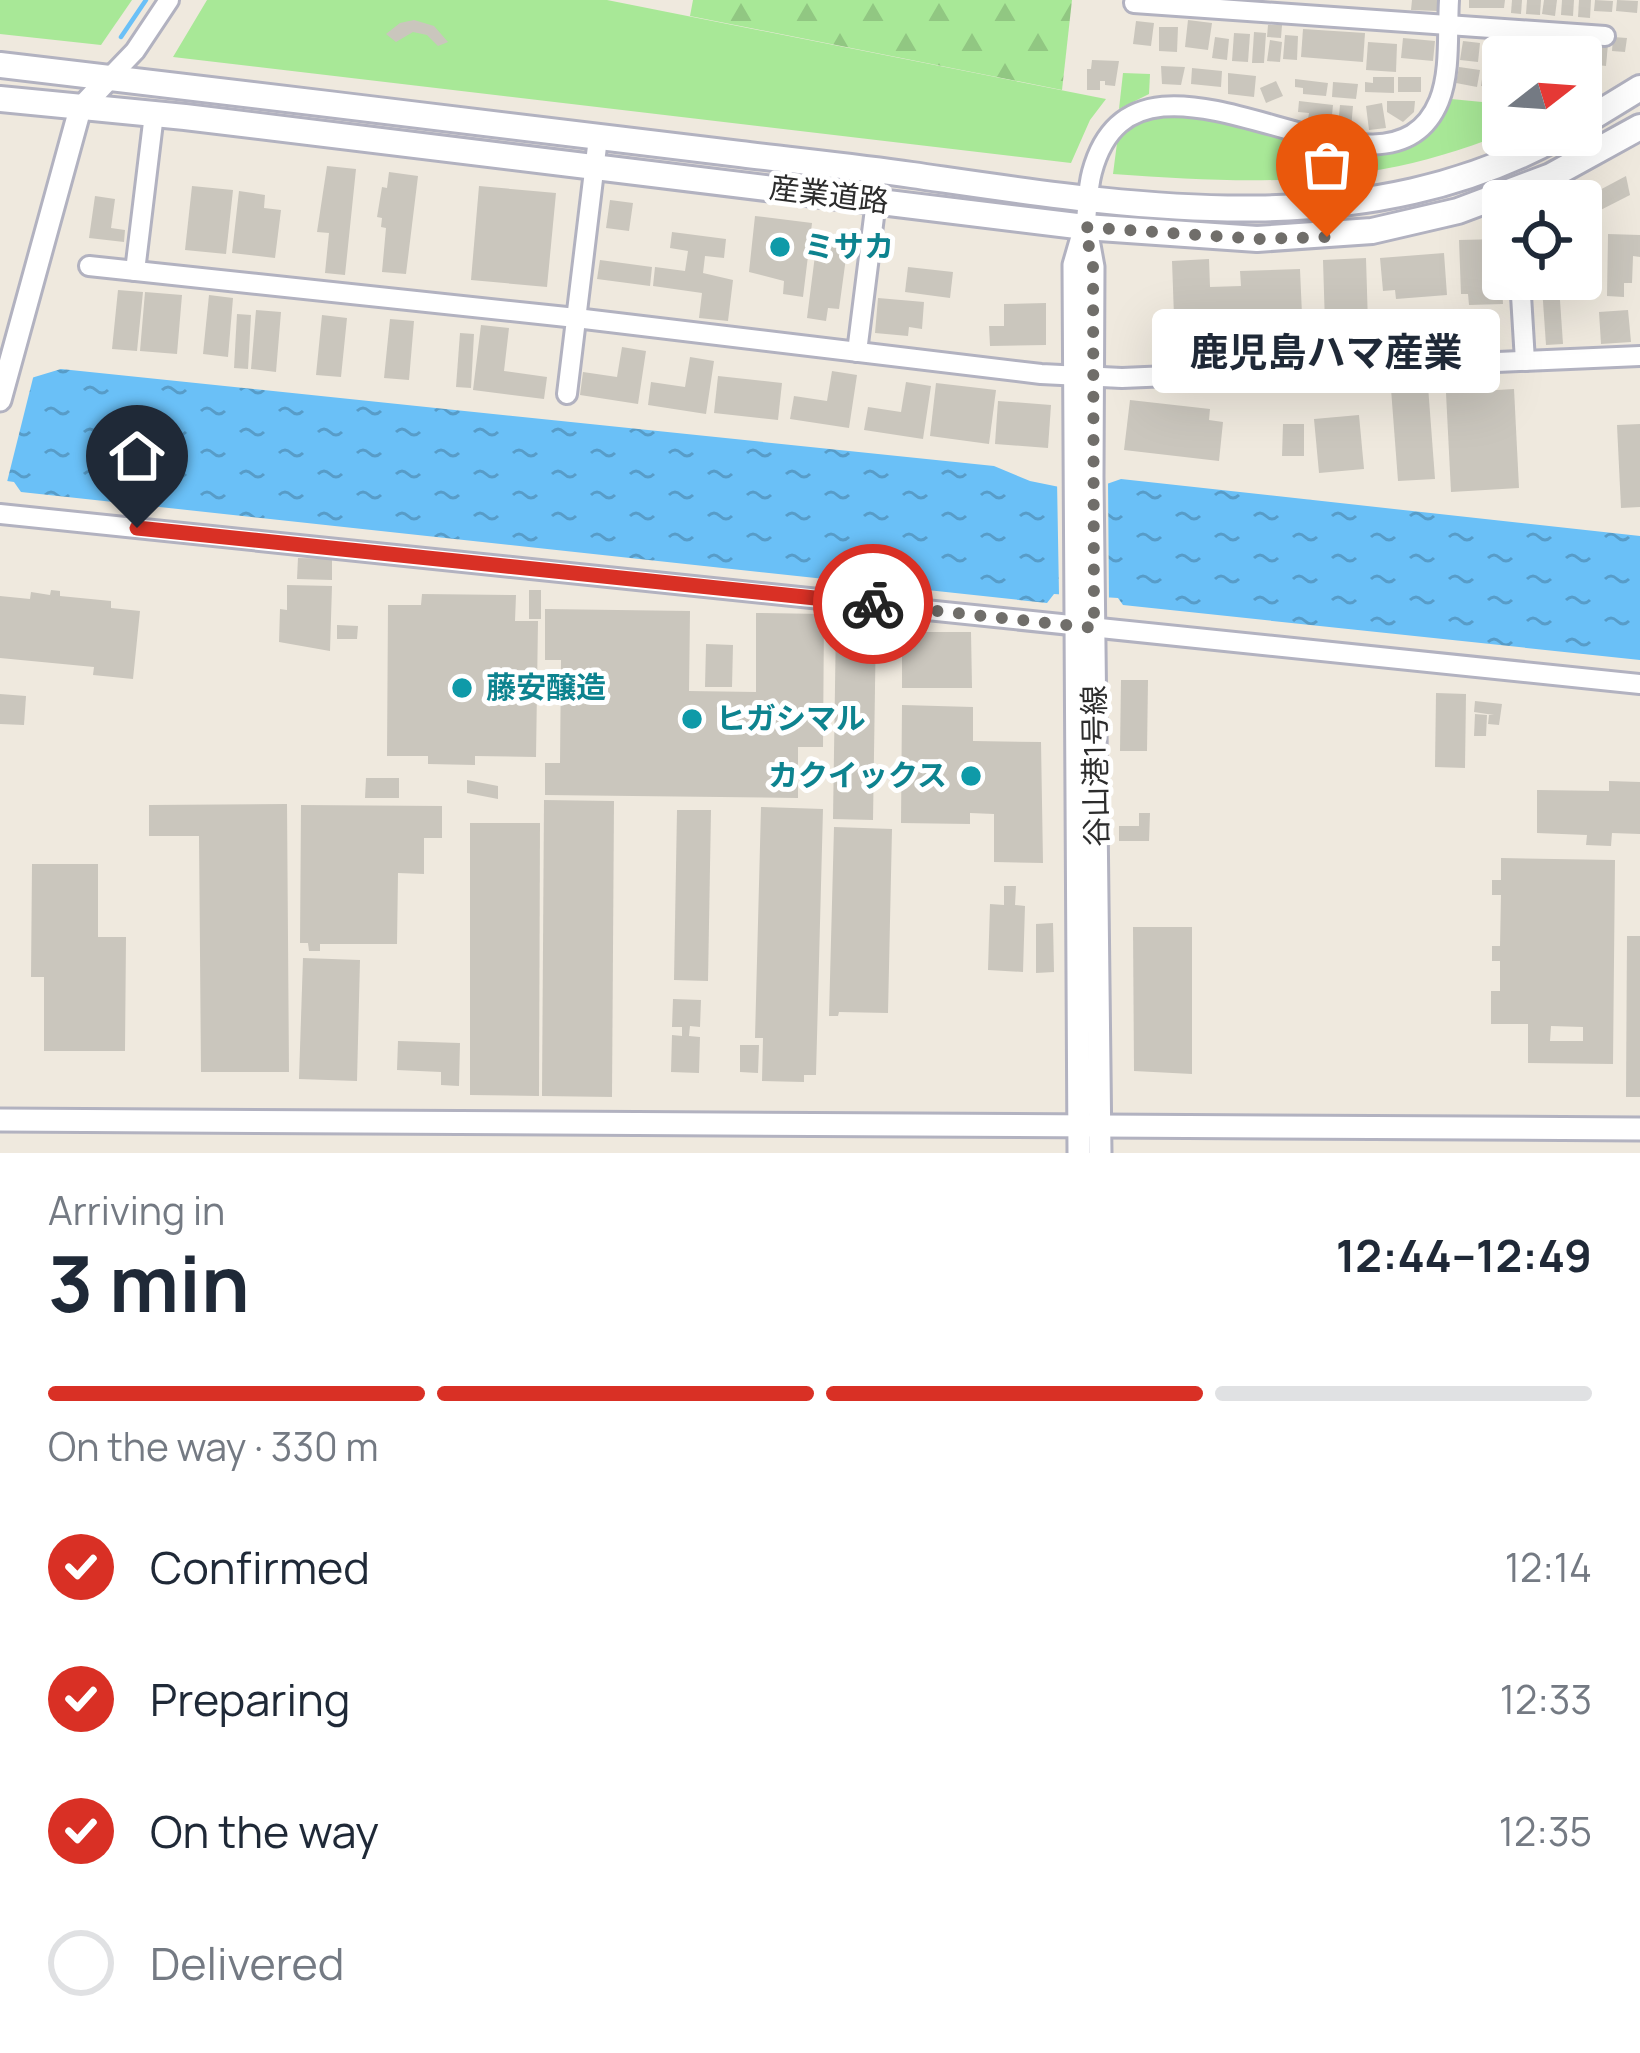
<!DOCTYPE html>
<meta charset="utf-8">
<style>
:root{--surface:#fff;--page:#f2f2f3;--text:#1f2937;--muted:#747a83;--line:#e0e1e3;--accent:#d93025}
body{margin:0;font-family:Manrope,"Noto Sans JP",sans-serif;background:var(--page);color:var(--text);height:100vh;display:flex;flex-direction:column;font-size:45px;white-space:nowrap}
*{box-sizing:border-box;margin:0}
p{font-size:39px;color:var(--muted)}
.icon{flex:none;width:66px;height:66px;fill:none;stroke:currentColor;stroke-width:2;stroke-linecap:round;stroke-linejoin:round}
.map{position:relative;height:1153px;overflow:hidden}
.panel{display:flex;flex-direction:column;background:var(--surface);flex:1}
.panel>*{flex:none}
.needle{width:78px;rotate:73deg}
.fabs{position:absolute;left:1482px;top:36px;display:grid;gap:24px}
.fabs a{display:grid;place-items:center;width:120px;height:120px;border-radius:12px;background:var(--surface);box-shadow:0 12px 48px #0002;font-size:60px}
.pin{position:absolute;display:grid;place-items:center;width:102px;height:102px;color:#fff;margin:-123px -51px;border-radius:50% 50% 50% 0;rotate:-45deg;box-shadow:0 0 12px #0007}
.pin .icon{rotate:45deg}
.courier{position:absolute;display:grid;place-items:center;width:120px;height:120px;margin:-60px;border:9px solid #d93025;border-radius:50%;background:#fff;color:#222;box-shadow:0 3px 15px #0007}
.bubble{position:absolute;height:84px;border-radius:12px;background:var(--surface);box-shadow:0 12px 48px #0002;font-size:39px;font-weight:700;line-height:84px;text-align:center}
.overview em{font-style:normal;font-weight:700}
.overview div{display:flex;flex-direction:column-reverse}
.overview{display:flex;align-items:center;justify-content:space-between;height:204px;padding:0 48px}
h1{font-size:78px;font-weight:700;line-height:90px}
.bar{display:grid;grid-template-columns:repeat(4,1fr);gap:18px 12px;align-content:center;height:144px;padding:0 48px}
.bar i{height:15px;border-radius:9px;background:var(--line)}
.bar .on{background:var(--accent)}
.bar p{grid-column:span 4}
ol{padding:0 48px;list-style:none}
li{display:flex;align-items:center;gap:36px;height:132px}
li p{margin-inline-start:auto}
li .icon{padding:12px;border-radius:50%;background:var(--accent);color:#fff;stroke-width:4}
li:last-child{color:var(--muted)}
li i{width:66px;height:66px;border:6px solid var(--line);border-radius:50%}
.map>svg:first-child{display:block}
</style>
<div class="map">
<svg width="1640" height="1153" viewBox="0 0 1640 1153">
<defs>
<pattern id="forest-firs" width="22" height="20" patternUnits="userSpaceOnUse" patternTransform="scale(3)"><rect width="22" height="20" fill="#a8e897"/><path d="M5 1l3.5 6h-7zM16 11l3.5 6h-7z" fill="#91c782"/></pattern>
<pattern id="water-ripples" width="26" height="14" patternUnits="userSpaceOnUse" patternTransform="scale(3)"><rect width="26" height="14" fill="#6ac0f7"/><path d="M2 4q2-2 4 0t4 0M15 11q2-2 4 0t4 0" fill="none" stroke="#579cc8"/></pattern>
</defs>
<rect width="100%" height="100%" fill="#efe9de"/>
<!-- forest -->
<polygon fill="url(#forest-firs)" points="693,0 1072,0 1062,90 690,16"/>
<!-- park -->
<g fill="#a8e897">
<polygon points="0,0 132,0 101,45 0,34"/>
<polygon points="207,0 607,0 1106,99 1090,120 1071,163 173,57"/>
<polygon points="1123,73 1150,74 1149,94 1119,109"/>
<path d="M1451,99L1503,104V134C1365,189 1257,184 1113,174L1117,143L1128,129L1168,109L1352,150L1388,152L1427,134Z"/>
</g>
<!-- water -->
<polygon fill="url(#water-ripples)" points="61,369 994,466 1030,481 1084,492 1121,479 1640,536 1640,660 1123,605 1118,598 1054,594 1047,603 21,492 14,482 0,480 18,382"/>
<!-- pier -->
<g fill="#efe9de">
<polygon points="35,370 7,482 0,482 0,371 18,376"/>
<polygon points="1057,480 1084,486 1108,481 1109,601 1059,595"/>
</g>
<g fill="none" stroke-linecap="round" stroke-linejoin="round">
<!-- stream -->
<polyline stroke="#6ac0f7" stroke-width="4.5" points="121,37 146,0"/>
</g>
<!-- building -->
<g fill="#cac6bd" fill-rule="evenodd">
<polygon points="1412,0 1438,0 1437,11 1411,10"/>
<polygon points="1469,0 1505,0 1504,8 1469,8"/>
<polygon points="1512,0 1522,0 1521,14 1511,13"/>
<polygon points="1527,0 1541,0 1540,15 1526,14"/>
<polygon points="1544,0 1557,0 1555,16 1542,14"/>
<polygon points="1562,0 1574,0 1573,16 1561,15"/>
<polygon points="1579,0 1591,0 1590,18 1578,17"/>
<polygon points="1595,0 1613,1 1612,12 1594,11"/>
<polygon points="1617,0 1638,1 1637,13 1616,11"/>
<polygon points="414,20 434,26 448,42 438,46 427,35 413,32 396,42 386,34 400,23"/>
<polygon points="1188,20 1212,23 1208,50 1185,47"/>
<polygon points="1136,21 1154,23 1151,46 1133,44"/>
<polygon points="1268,25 1282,25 1281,38 1267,37"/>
<polygon points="1159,27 1178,27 1177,52 1159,51"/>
<polygon points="1303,29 1365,33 1363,62 1301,57"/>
<polygon points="1254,32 1266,33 1264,63 1252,63"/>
<polygon points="1234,33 1250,34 1248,62 1232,61"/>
<polygon points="1285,35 1298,36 1297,60 1283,59"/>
<polygon points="1215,37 1229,39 1227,60 1212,58"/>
<polygon points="1613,37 1627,38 1625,52 1612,51"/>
<polygon points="1403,38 1435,41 1433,61 1401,58"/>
<polygon points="1270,40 1282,42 1280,62 1267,61"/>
<polygon points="1463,41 1480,43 1478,62 1460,60"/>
<polygon points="1368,42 1397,44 1396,72 1366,70"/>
<polygon points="1590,43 1608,44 1606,66 1588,64"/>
<polygon points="1574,44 1587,45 1584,76 1581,76 1581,57 1573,57"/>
<rect x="1542" y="45" width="28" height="12"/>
<polygon points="1537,47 1540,57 1520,57 1519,51"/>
<polygon points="1092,60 1119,61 1115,86 1105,85 1105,81 1100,81 1100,90 1087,90 1087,69 1091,69"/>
<polygon points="1161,66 1185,67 1181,85 1162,84"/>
<polygon points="1459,67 1480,70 1477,87 1456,83"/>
<polygon points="1192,68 1222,71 1221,87 1191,84"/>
<polygon points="1483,72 1503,75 1503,89 1481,86"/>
<polygon points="1228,73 1256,76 1254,97 1228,94"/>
<polygon points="1373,77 1394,77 1394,93 1365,92 1365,82 1373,83"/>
<rect x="1398" y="77" width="23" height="15"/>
<polygon points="1295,79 1328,83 1326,96 1303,94 1303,88 1295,87"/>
<polygon points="1276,81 1283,96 1266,103 1260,88"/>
<polygon points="1333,82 1358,84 1356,99 1332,97"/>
<polygon points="1299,101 1333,105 1332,115 1325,115 1324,121 1308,119 1309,113 1298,112"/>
<polygon points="1387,101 1415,101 1414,112 1403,122 1387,112"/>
<polygon points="1382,103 1386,128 1369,130 1366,106"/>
<polygon points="1340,105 1353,106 1351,128 1338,126"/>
<polygon points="327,166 356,169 345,275 325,273 329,233 317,232"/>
<polygon points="389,172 418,176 406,274 382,272 386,228 381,227 382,218 377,217 382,187 387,188"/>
<polygon points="1626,176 1630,195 1581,220 1581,200"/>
<polygon points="192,186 233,190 226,254 185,250"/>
<polygon points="479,186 556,193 547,287 471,280"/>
<polygon points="239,191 265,195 264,208 281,210 275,258 232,253"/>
<polygon points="95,196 115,199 111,228 125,230 124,242 89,238"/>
<polygon points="610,200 633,203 629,231 606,228"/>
<polygon points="755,216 812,223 803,297 783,294 784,281 749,272"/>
<polygon points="672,232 726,239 724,258 705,256 703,273 733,280 728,321 699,318 702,293 653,286 655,267 685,271 688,251 670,248"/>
<polygon points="818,232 849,236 839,309 828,308 826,321 807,318"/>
<polygon points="1608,234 1640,235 1640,257 1633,256 1632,283 1624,283 1624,297 1607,296"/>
<polygon points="1500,239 1503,304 1469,305 1468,294 1461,294 1459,240"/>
<polygon points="1587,252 1588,285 1563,286 1562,279 1581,279 1581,253"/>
<polygon points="1444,253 1447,295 1396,299 1395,290 1383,291 1380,258"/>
<polygon points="1366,258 1368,324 1325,325 1323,260"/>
<polygon points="1209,259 1210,287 1241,286 1240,271 1300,269 1303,338 1251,340 1250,320 1210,321 1211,343 1175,344 1172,261"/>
<polygon points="600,260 652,267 650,286 597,279"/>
<polygon points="908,267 953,272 950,298 905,292"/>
<polygon points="1559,286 1563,344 1546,345 1542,287"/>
<polygon points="118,290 143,292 137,351 112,349"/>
<polygon points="145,292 182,295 177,354 140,351"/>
<polygon points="209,295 233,298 228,357 203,354"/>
<polygon points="878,298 924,302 922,329 909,327 908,336 875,333"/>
<polygon points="1046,303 1046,345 990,346 989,326 1004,326 1004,304"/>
<polygon points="256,310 281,312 276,372 251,369"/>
<polygon points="1628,310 1631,342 1601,344 1599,312"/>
<polygon points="237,314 251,315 248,369 234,368"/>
<polygon points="322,315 347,318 341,377 316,375"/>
<polygon points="390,319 414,321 409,380 384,378"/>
<polygon points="481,325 509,328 504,371 547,377 544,399 473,390"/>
<polygon points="460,333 474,334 471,388 456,387"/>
<polygon points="622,347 646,351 638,404 580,395 583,372 617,377"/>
<polygon points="690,357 714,361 706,414 648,405 651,382 685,387"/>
<polygon points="832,371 857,375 849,428 790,419 794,396 827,401"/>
<polygon points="718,376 782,383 778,420 714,413"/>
<polygon points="906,382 931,386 923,439 864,430 868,407 901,412"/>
<polygon points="936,383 996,390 989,444 930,436"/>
<polygon points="1428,386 1435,479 1398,481 1391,389"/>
<polygon points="1514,389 1519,488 1451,492 1446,393"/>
<polygon points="1130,400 1210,409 1209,420 1223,422 1219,461 1124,450"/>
<polygon points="998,401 1051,405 1048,448 995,444"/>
<polygon points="1359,415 1364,469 1319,473 1314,419"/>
<polygon points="1283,424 1304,424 1304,456 1282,456"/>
<polygon points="1640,424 1640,507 1621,508 1617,425"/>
<polygon points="298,558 332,559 332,580 297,579"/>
<polygon points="287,585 332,586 330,651 279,642 280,609 287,610"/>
<polygon points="51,590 60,591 60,596 111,601 111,608 140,611 133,679 93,675 94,667 0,658 0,596 30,599 31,592 50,595"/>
<rect x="529" y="590" width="12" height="29"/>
<polygon points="422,594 516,595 515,621 538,621 536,757 475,756 475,765 428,764 428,756 387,756 388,605 421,605"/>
<polygon points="545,609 690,611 689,691 756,692 756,613 824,614 823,747 798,747 798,798 545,795 545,763 560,763 561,660 545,660"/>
<polygon points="836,621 876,622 873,820 833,819"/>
<polygon points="337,625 358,626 357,639 337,639"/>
<polygon points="902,632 971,632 972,688 902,688"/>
<polygon points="706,644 733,645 732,687 705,687"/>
<polygon points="1121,680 1148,680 1147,751 1120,751"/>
<polygon points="1436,693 1466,694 1465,768 1435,767"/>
<polygon points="0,694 26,696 24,725 0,724"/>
<polygon points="1475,701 1502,704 1499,725 1488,724 1489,715 1494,715 1474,712"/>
<polygon points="902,705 973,707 973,741 1041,742 1043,863 994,862 994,814 970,813 970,824 901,823"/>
<polygon points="1475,714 1487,715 1486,736 1474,736"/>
<polygon points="366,778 399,778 399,798 365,798"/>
<polygon points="467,780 498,786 498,799 467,793"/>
<polygon points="1609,781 1640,782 1640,834 1612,833 1611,846 1586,845 1587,835 1537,833 1537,790 1609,791"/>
<polygon points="544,800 614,801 612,1097 542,1096"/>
<polygon points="287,804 289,1072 201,1072 199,836 149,836 149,805"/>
<polygon points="301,805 442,806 442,838 424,838 424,874 398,873 397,944 320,944 320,951 309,951 308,943 300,943"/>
<polygon points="761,807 823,809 816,1075 804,1075 804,1082 762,1081 763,1038 755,1038"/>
<polygon points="677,810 711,810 708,981 674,980"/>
<polygon points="1139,813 1150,813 1149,841 1119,841 1119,826 1139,826"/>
<polygon points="470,823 540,823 539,1096 470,1095"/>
<polygon points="834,827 892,829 888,1013 839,1012 838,1016 829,1016"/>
<path d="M1501,858L1615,860L1613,1064L1528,1063V1024H1491V991H1500V961H1492V946H1500L1501,895H1492V880H1501ZM1551,1026L1583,1027V1041H1550Z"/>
<polygon points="32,864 98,864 98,937 126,937 125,1051 44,1051 44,977 31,977"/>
<polygon points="1004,886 1016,886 1015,905 1025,906 1023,972 988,970 990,904 1004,905"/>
<polygon points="1053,923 1054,972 1036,973 1036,924"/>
<polygon points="1133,927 1192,927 1192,1074 1134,1071"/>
<polygon points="1627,936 1640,936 1640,1097 1626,1097"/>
<polygon points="303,958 360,960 357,1081 299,1079"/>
<polygon points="673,999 701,1000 700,1027 690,1026 689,1036 700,1037 699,1073 671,1072 672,1035 682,1036 682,1027 672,1027"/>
<polygon points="398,1041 460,1043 459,1086 441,1085 441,1072 397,1070"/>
<polygon points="740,1045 759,1045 758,1073 740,1072"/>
</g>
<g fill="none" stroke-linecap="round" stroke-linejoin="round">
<!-- minor casing -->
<g stroke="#b2b2c0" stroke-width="24">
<g id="minor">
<polyline points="1134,3 1605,36"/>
<polyline points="111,76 135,51 169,0"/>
<path d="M1085,227C1088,210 1087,190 1092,172C1138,0 1384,235 1439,101C1451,71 1447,32 1449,0"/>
<polyline points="89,266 576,318 1041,374 1122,378 1640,356"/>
<polyline points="135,271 154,114"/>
<polyline points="1520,279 1525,361"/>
<polyline points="857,352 876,201"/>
<polyline points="567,394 598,138"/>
<polyline points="0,514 1640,684"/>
</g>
</g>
<!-- tertiary casing -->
<g stroke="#b2b2c0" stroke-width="27">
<g id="tertiary">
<polyline points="1087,234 1093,267 1092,477 1100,1153"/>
<polyline points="0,400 80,109 111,76"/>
<polyline points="0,1120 1640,1129"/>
<polyline points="1079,1153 1074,265 1085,227"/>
</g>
</g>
<!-- secondary casing -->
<g stroke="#b2b2c0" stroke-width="30">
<g id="secondary">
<path d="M0,65C247,93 493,125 740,154C797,161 855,167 912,175C1128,206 1360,247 1561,135"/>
<polyline points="0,99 185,117 1085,227 1257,239 1372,231 1458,211 1551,176 1640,127"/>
<polyline points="1581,124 1640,88"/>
</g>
</g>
<!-- minor -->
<use href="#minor" stroke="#fff" stroke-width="18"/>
<!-- tertiary -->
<use href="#tertiary" stroke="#fff" stroke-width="21"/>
<!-- secondary -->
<use href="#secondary" stroke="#fff" stroke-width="24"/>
</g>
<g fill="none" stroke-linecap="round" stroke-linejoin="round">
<!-- done -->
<polyline stroke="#706e6a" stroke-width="12" stroke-dasharray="0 21.6" points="873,604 1094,628 1093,267 1085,227 1258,239 1327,237"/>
<!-- route -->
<polyline stroke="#d93025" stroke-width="15" points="137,528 873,604"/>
</g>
<!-- markers -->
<g fill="#0f9aa8" stroke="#fff" stroke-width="4.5">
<circle cx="780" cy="247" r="12"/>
<circle cx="462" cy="688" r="12"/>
<circle cx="692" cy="719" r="12"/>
<circle cx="971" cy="776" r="12"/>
</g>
<g text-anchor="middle" stroke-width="10" stroke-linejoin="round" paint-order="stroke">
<!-- street labels -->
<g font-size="30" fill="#2c2c2c" stroke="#fff">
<text transform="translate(829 195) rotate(7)" y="10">産業道路</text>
<text transform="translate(1096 766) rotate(-91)" y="10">谷山港1号線</text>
</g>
<!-- culture labels -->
<g font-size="30" font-weight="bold" fill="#0d838f" stroke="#fff" text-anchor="start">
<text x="804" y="257">ミサカ</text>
<text x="486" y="698">藤安醸造</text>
<text x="716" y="729">ヒガシマル</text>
<text x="947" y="786" text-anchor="end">カクイックス</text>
</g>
</g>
</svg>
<div class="fabs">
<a><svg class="needle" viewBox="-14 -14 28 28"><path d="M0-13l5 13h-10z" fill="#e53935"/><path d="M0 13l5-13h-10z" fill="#747a83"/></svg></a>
<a><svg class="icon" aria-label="locate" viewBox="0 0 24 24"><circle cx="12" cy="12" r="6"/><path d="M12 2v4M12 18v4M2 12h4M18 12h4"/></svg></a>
</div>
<div class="pin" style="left:1327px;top:237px;background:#ea580c"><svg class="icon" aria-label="bag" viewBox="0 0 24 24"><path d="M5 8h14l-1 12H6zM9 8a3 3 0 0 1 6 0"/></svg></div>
<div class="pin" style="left:137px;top:528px;background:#1f2937"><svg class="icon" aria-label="home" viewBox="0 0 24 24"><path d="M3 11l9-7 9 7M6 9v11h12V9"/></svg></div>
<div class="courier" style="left:873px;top:604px"><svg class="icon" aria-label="bike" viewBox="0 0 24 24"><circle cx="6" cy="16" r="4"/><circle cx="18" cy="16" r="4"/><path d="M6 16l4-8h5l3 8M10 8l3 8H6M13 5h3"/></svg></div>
<div class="bubble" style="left:1152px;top:309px;width:348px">鹿児島ハマ産業</div>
</div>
<section class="panel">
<div class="overview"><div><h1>3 min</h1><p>Arriving in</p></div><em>12:44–12:49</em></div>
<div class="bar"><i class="on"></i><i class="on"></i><i class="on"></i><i></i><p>On the way · 330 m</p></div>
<ol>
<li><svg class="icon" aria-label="check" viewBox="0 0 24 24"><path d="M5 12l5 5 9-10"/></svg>Confirmed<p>12:14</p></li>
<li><svg class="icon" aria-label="check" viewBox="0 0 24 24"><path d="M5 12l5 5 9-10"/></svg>Preparing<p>12:33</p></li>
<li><svg class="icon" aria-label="check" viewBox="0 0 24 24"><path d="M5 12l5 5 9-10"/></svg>On the way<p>12:35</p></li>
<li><i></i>Delivered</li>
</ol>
</section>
